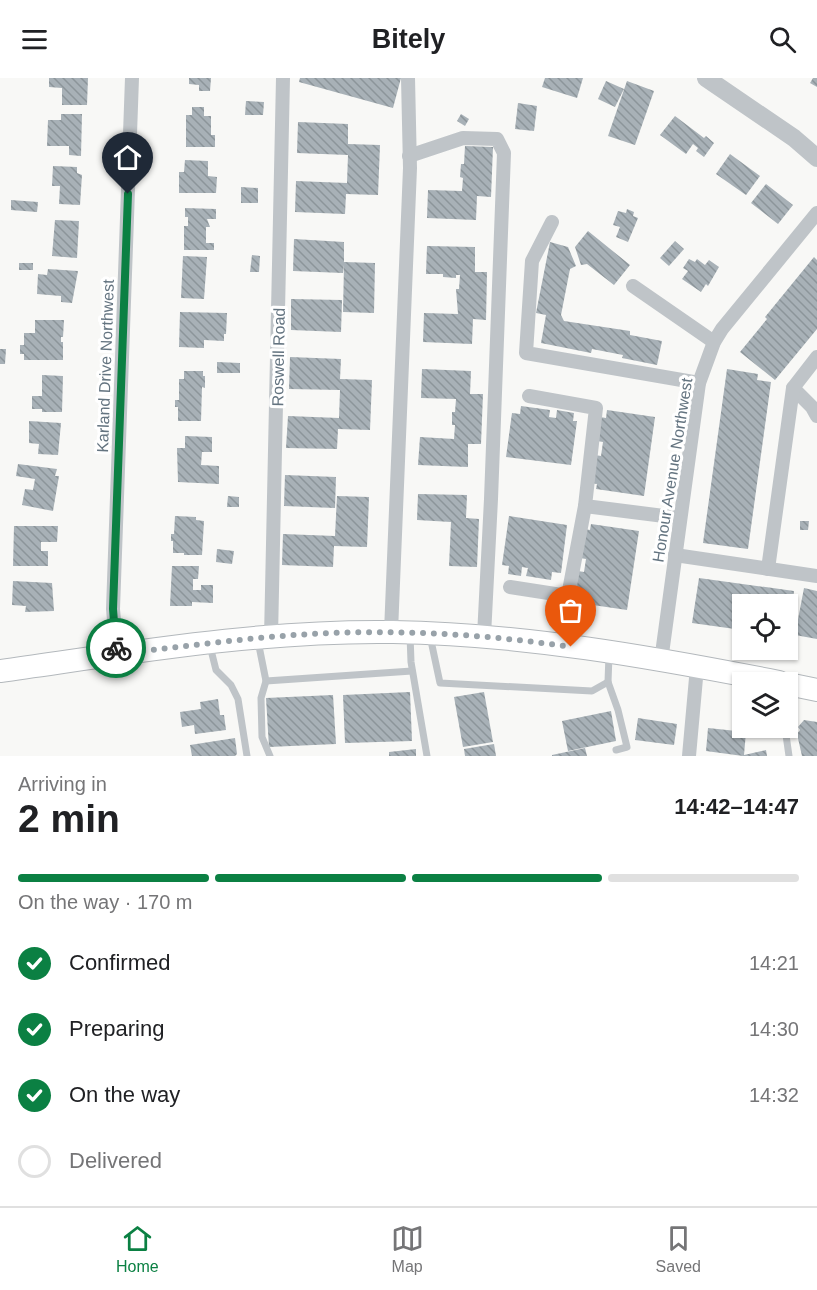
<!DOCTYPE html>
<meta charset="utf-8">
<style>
:root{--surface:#fff;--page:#f6f6f6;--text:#202124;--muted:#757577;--line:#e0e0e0;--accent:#0b8043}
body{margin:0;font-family:Arial,sans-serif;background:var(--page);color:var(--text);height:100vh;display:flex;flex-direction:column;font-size:22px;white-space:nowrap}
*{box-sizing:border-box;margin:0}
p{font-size:20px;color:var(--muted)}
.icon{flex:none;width:33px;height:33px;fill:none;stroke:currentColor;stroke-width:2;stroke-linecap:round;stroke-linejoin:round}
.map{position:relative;height:678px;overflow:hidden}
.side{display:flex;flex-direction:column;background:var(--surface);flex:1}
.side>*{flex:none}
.tools{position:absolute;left:732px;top:516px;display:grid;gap:12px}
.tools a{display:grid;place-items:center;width:66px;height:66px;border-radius:0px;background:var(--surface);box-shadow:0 2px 4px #0004;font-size:30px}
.pin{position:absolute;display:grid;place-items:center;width:51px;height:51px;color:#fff;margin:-62px -26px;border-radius:50% 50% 50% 0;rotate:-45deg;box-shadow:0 0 6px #0007}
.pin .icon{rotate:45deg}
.courier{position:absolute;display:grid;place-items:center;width:60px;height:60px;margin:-30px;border:4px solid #0b8043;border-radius:50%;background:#fff;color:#222;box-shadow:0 2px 8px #0007}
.summary em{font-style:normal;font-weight:600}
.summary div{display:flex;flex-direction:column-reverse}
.summary{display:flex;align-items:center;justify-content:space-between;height:102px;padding:0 18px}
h1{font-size:39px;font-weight:600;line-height:45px}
.bar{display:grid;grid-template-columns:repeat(4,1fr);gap:9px 6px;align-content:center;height:72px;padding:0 18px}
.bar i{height:8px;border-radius:4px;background:var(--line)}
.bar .active{background:var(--accent)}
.bar p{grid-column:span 4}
ol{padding:0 18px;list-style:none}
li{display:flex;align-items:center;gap:18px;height:66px}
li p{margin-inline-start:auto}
li .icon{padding:6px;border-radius:50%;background:var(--accent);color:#fff;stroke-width:4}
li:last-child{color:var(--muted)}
li i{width:33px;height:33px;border:3px solid var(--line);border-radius:50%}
header{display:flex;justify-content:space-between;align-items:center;height:78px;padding:0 18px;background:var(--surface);font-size:27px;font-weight:600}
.menu{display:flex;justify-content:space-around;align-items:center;height:84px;border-top:2px solid var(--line);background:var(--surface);font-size:16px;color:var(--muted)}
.menu a{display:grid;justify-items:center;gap:3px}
.menu .active{color:var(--accent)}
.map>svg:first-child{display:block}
</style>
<header><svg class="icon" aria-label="menu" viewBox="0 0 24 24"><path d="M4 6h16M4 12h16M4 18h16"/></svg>Bitely<svg class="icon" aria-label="search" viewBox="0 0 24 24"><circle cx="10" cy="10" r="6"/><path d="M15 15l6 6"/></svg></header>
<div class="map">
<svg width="817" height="678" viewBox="0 0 817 678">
<defs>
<pattern id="building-back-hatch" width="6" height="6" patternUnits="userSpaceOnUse" patternTransform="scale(1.5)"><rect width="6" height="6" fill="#a8b1b7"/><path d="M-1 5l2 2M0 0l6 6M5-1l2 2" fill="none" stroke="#8c959a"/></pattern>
</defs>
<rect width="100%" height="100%" fill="#f8f8f6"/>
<!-- building -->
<g fill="url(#building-back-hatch)">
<polygon points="49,0 88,0 87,27 62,27 62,10 49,9"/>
<polygon points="189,0 211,0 210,13 199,13 199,7 189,6"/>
<polygon points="300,0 401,0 393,30 299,4"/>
<polygon points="545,0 583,0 577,20 542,9"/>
<polygon points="813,0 817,0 817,9 810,5"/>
<polygon points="606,3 624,11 615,29 598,21"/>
<polygon points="627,3 654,13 635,67 608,58"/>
<polygon points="246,23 264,24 263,37 245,37"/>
<polygon points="518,25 537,28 534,53 515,51"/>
<polygon points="192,29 204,29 204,38 211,38 211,57 215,57 215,69 186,69 186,37 192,37"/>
<polygon points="61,36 82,36 81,78 69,77 69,68 47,68 48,42 61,42"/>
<polygon points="461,36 469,41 465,48 457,43"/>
<polygon points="675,38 704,60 706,58 714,65 704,79 696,73 698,70 693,66 686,76 660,57"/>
<polygon points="298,44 348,46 348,66 380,67 378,117 346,116 345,136 295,134 296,103 347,105 348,77 297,75"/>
<polygon points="465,68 493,69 491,119 477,118 476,142 427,140 428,112 462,113 463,100 460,99 461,86 464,86"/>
<polygon points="730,76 760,98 746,117 716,96"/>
<polygon points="185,82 208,83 208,98 217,99 216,115 179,115 179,94 184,94"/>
<polygon points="53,88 77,89 77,95 82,97 80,127 59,126 60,108 52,108"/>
<polygon points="766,106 793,127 778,146 751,125"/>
<polygon points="241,109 258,110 258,125 241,125"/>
<polygon points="11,122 38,124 37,134 11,132"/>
<polygon points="185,130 216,131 216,141 207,141 210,149 206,149 206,165 214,165 214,172 184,172 184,148 188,148 188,139 185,139"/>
<polygon points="627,131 634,134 633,138 638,140 628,164 616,159 620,149 613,147 618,133 626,135"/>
<polygon points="55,142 79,143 77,180 52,178"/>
<polygon points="588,153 630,187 614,207 587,186 581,187 575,169"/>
<polygon points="294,161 344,164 344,184 375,185 374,235 343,234 344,187 343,195 293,193"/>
<polygon points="675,163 684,171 669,188 660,180"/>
<polygon points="550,164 568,169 576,188 570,191 561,237 564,243 630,253 630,257 662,263 657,287 622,280 623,277 592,271 591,275 541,265 546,237 536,235"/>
<polygon points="427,168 475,169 475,194 487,194 486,242 473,241 472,266 423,264 424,235 458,236 456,211 459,211 460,197 456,197 456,200 443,199 443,196 426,196"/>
<polygon points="252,177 260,178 259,194 250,194"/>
<polygon points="183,178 207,179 204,221 181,220"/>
<polygon points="814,179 817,182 817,251 775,302 740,274 767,241 765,239"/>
<polygon points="689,181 695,184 697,181 705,187 709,182 719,189 708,208 706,206 701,214 682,201 688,193 683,190"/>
<rect x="19" y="185" width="14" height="7"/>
<polygon points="48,191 78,193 72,225 61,224 61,218 37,216 38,196 47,197"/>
<polygon points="291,221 342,222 341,254 291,252"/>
<polygon points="180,234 227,235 226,256 224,256 224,263 204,262 204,270 179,269"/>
<polygon points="35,242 64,242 63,259 61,259 61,264 63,264 63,282 24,282 24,276 20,276 20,267 24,267 24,255 35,255"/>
<polygon points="0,271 6,271 5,286 0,286"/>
<polygon points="290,279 341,281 340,301 372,302 370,352 338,351 337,371 286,370 288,338 339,340 340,312 289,311"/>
<polygon points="217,284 240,285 240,295 217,295"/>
<polygon points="422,291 471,293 470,316 483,316 481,366 468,366 468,389 418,387 420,359 454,361 455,347 452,347 452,334 455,334 456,321 421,320"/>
<polygon points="727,291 758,296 757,302 771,304 748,471 703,465"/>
<polygon points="184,293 203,293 203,298 205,298 205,310 202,309 201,343 178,343 178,329 175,329 175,322 179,322 179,301 184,301"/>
<polygon points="42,297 63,298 62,334 42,334 42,331 32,331 32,318 42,318"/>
<polygon points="521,328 550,332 549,339 556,340 557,332 574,335 573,343 577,343 571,387 506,379 512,335 520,336"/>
<polygon points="607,332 655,339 644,418 596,411 597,406 591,405 595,377 601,378 603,364 597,363 600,339 606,340"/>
<polygon points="29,343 61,345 58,377 38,376 39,366 29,365"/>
<polygon points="185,358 212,359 212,374 202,374 201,387 219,388 219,406 178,404 177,370 185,370"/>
<polygon points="18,386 57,391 55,398 59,398 53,433 22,427 25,411 33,412 35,401 16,398"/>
<polygon points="285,397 336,399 335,430 284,428"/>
<polygon points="418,416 467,417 466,440 479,441 477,489 449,488 451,444 417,442"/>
<polygon points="228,418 239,419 239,429 227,429"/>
<polygon points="337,418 369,419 367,469 334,468 333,489 282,487 283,456 335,458"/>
<polygon points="175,438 196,439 196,442 204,443 202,477 184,477 184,475 173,475 173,463 171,463 171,456 174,456"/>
<polygon points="509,438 567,447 561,495 552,494 551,502 526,498 528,490 522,489 521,498 508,496 509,488 502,487"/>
<polygon points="800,443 809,443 808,452 800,452"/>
<polygon points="591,446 639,453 627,532 579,525 580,521 574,520 578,493 584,494 586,481 580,480 585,451 590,452"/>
<polygon points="14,448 58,448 57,464 41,464 41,473 48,473 48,488 13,488"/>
<polygon points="217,471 234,473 232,486 216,484"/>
<polygon points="172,488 199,488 198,501 193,501 193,512 201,512 201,507 213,507 213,525 192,524 192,528 170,528"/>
<polygon points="699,500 794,513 789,551 788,526 742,526 742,552 692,545"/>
<polygon points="13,503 52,505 54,533 25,534 26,528 12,527"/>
<polygon points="804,510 817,513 817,561 795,557"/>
<polygon points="410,614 412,663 345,665 343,617"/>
<polygon points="484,614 493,664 463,669 454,619"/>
<polygon points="333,617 336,666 269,669 266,620"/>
<polygon points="218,621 220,637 224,637 226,652 195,656 194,647 182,649 180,634 201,631 200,624"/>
<polygon points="611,633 616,663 568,673 562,643"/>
<polygon points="638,640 677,646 674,667 635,662"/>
<polygon points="804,642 817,644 817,678 802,678 797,656 800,652 798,649"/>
<polygon points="708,650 746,654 744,677 766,672 767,678 743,678 706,673"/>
<polygon points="235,660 237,676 235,678 192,678 190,667"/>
<polygon points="494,666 496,678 465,678 464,671"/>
<polygon points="585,670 587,678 552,678 552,677"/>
<polygon points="416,671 416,678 389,678 389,674"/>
</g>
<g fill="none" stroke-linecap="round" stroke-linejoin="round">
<!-- primary casing -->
<g stroke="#b3b8bc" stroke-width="24">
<g id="primary">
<path d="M0,593C129,575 262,552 393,554C522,556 652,579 779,604"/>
<polyline points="788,606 817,612"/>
</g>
</g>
<!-- service -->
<g stroke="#bfc4c8" stroke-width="7">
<polyline points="410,557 411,584 427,678"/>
<polyline points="430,558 440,605 592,613 608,604"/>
<polyline points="258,563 266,603 261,620 262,659 270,678"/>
<polyline points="210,568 216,592 231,607 238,621 247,678"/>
<polyline points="609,577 608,604 618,632 627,669 616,672"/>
<polyline points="266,603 412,593"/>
<polyline points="785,650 789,678"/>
</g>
<!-- minor -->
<g stroke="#bfc4c8" stroke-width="14">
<polyline points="409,78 463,60 497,61 504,75 491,421 484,558"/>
<polyline points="552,144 532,183 526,275 699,305"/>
<polyline points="633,208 714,264"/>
<polyline points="793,310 812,329 817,338"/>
<polyline points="529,318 596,330 585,428 680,440"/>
<polyline points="675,477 817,498"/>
<polyline points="768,491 793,310 817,279"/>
<polyline points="510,509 568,518 585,428"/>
<polyline points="391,554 410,90 408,0"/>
<polyline points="271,559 283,0"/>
<polyline points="117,576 113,531 132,0"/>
<polyline points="661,583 699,305 714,264 722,251 817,135"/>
<polyline points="689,678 697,589"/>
</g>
<!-- tertiary -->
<polyline stroke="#bfc4c8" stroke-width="18" points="706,0 794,60 817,80"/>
<!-- primary -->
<use href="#primary" stroke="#fff" stroke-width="22"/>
</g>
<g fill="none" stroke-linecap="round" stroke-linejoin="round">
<!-- done -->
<path stroke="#98a2a9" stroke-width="6" stroke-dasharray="0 10.8" d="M116,570L117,576C188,568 259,558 330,555C411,552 491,557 571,569"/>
<!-- route -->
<polyline stroke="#0b8043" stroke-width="8" points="116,570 113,531 128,116"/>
</g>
<g text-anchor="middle" stroke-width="6" stroke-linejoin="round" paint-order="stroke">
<!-- street labels -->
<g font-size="16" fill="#647480" stroke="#fff">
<text transform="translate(278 279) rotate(-89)" y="6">Roswell Road</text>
<text transform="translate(105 288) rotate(-88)" y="6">Karland Drive Northwest</text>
<text transform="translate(672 392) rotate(-81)" y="6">Honour Avenue Northwest</text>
</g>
</g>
</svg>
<div class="tools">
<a><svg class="icon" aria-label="locate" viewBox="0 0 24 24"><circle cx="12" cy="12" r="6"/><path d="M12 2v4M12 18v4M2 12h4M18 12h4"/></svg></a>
<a><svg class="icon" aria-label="layers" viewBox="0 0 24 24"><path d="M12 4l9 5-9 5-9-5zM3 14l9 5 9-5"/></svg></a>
</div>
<div class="pin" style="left:571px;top:569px;background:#ea580c"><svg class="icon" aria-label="bag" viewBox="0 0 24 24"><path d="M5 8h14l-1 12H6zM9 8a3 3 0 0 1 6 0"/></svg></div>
<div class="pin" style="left:128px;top:116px;background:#1f2937"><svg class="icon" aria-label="home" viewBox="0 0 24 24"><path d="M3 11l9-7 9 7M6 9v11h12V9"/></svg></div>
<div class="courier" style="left:116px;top:570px"><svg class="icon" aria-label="bike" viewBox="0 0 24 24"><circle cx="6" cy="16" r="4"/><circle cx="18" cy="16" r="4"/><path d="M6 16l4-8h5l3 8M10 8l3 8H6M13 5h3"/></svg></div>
</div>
<section class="side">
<div class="summary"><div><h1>2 min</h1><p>Arriving in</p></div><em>14:42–14:47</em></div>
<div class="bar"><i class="active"></i><i class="active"></i><i class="active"></i><i></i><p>On the way · 170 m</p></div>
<ol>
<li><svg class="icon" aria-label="check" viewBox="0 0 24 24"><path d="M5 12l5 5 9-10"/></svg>Confirmed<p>14:21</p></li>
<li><svg class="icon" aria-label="check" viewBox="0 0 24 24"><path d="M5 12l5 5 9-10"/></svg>Preparing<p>14:30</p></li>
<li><svg class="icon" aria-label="check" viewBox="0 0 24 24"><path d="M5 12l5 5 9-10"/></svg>On the way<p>14:32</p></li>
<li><i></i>Delivered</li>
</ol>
</section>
<nav class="menu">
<a class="active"><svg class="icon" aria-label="home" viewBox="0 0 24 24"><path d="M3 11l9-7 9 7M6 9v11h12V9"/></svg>Home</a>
<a><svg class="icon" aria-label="map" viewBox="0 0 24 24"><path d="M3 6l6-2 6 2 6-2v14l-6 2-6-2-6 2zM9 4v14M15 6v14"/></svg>Map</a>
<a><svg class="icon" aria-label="saved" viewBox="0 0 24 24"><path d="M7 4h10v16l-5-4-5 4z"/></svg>Saved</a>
</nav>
